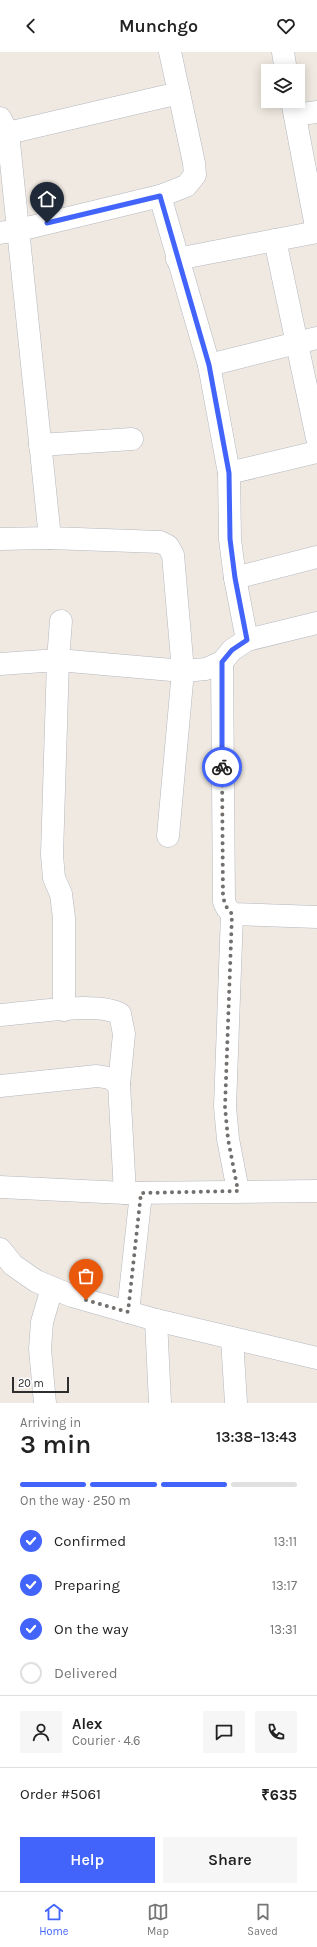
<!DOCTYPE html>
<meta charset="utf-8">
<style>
:root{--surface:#fff;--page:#f6f6f6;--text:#222;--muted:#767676;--line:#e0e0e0;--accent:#4264fb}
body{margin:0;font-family:Karla,sans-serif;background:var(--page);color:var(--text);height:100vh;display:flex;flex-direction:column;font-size:15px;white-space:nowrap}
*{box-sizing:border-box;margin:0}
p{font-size:13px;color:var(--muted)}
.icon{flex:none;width:22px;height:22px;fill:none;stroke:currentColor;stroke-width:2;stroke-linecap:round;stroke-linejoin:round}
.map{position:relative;height:1351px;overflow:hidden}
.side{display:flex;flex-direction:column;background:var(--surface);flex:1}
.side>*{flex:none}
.tools{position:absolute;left:261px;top:12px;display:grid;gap:8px}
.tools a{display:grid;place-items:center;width:44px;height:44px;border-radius:0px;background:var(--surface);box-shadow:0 2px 10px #0003;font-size:20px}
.scale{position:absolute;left:12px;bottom:10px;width:57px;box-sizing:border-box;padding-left:4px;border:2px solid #2e2e2e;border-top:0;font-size:11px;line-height:14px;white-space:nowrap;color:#2e2e2e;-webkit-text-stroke:3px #fff;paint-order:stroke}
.pin{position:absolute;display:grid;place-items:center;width:34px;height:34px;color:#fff;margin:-41px -17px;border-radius:50% 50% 50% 0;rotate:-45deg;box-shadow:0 0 4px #0007}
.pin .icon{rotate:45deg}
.courier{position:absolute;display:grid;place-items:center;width:40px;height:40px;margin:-20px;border:3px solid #4264fb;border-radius:50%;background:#fff;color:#222;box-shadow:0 1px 5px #0007}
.headline em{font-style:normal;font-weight:600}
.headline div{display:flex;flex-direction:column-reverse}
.headline{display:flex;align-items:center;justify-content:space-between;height:68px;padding:0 20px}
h1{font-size:26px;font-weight:600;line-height:30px}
.bar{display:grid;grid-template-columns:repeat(4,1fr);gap:6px 4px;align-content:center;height:48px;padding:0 20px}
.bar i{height:5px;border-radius:3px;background:var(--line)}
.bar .current{background:var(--accent)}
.bar p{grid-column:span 4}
.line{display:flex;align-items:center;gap:10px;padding:0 20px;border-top:1px solid var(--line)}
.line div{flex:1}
.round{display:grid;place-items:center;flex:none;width:42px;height:42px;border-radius:0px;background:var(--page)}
ol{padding:0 20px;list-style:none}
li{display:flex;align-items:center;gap:12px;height:44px}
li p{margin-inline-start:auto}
li .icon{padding:4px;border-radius:50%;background:var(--accent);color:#fff;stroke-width:4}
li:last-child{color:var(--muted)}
li i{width:22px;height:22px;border:2px solid var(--line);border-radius:50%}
.primary-button{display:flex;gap:8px;margin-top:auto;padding:8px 20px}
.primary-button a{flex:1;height:46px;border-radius:0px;background:var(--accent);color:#fff;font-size:16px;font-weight:600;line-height:46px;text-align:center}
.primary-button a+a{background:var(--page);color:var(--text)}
header{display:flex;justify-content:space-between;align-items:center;height:52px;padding:0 20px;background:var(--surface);font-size:18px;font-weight:600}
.menu{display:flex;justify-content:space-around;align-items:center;height:56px;border-top:1px solid var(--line);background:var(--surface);font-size:11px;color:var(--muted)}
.menu a{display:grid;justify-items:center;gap:2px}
.menu .current{color:var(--accent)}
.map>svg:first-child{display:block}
</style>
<header><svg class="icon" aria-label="back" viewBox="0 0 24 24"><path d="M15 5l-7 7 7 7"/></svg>Munchgo<svg class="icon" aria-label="heart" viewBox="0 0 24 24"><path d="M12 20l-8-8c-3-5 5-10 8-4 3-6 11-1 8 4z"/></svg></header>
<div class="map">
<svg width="317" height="1351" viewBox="0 0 317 1351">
<rect width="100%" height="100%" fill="#efe9e1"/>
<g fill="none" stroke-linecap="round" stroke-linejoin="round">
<!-- minor casing -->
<g stroke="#b4b7c1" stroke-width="23">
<g id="minor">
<polyline points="283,0 286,19"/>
<polyline points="292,49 317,180"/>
<polyline points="295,63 317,60"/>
<polyline points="0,66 8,81 50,486 160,490 168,494 173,503 183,619 168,784"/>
<polyline points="8,81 179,41 170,0"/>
<polyline points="160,144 209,313 229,421 230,487 235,526 247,588"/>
<polyline points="0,181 19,178 160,144 186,134 195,123 194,111 179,41"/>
<polyline points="275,188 317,386"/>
<polyline points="177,207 317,180"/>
<polyline points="209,313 317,286"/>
<polyline points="40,393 132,387"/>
<polyline points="229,421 317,400"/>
<polyline points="0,487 50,486"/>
<polyline points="235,526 317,505"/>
<polyline points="61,569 58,608 52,803 54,826 61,842 64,866 64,958"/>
<polyline points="222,610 224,850 227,856 232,862 317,865"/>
<polyline points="0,612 58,608 183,619 206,617 222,610 232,598 247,588 317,571"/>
<polyline points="232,862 225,1055 228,1087 238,1139"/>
<path d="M0,963C28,961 98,949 120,962L124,982L119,1032"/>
<polyline points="0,1034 97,1024 110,1026 119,1032 125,1141"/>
<polyline points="0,1135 125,1141 317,1139"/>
<polyline points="0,1197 13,1213 36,1229 72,1244 156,1268 317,1306"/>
<polyline points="128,1260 141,1141"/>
<polyline points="156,1268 160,1351"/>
<polyline points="232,1287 236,1351"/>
<polyline points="45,1351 40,1297 42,1270 52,1236"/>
</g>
</g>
<!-- minor -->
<use href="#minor" stroke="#fff" stroke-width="22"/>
</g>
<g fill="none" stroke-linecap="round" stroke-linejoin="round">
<!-- done -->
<polyline stroke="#726f6d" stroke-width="4" stroke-dasharray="0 7.2" points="86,1248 128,1260 141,1141 238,1139 228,1087 225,1055 232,862 227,856 223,846 222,715"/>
<!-- route -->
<polyline stroke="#4264fb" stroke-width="5" points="47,171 160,144 209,313 229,421 230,487 235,526 247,588 232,598 222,610 222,715"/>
</g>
</svg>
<div class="tools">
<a><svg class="icon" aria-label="layers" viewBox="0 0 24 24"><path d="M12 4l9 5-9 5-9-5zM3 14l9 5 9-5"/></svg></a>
</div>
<div class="scale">20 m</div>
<div class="pin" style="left:86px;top:1248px;background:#ea580c"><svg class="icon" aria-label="bag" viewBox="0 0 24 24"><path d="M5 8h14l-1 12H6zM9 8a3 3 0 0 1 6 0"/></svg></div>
<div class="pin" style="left:47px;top:171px;background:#1f2937"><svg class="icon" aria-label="home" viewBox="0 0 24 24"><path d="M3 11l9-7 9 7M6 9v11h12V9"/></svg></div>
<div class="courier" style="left:222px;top:715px"><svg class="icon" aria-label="bike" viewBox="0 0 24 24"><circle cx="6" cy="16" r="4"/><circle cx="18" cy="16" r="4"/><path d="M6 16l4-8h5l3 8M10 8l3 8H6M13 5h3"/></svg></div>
</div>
<section class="side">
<div class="headline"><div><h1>3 min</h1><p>Arriving in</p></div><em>13:38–13:43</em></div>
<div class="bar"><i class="current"></i><i class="current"></i><i class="current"></i><i></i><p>On the way · 250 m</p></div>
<ol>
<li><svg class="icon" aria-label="check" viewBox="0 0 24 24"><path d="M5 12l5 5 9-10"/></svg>Confirmed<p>13:11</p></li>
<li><svg class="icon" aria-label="check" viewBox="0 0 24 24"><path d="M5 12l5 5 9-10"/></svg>Preparing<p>13:17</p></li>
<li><svg class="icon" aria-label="check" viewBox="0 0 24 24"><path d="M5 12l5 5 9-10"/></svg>On the way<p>13:31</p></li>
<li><i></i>Delivered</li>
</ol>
<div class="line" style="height:72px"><a class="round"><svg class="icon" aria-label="person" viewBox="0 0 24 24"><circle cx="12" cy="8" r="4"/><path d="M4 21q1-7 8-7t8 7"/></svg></a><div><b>Alex</b><p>Courier · 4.6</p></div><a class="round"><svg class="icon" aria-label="chat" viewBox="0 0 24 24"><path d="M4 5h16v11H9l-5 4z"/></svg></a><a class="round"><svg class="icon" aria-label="phone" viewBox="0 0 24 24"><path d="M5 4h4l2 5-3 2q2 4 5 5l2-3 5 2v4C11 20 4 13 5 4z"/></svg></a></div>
<div class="line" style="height:52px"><div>Order #5061</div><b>₹635</b></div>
<div class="primary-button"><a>Help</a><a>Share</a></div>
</section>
<nav class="menu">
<a class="current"><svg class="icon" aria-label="home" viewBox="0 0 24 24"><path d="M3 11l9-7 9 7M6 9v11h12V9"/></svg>Home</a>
<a><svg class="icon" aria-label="map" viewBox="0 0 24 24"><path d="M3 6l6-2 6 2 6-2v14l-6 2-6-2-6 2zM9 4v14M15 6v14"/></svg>Map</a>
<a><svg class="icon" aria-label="saved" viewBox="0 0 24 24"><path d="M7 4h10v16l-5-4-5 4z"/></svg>Saved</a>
</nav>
